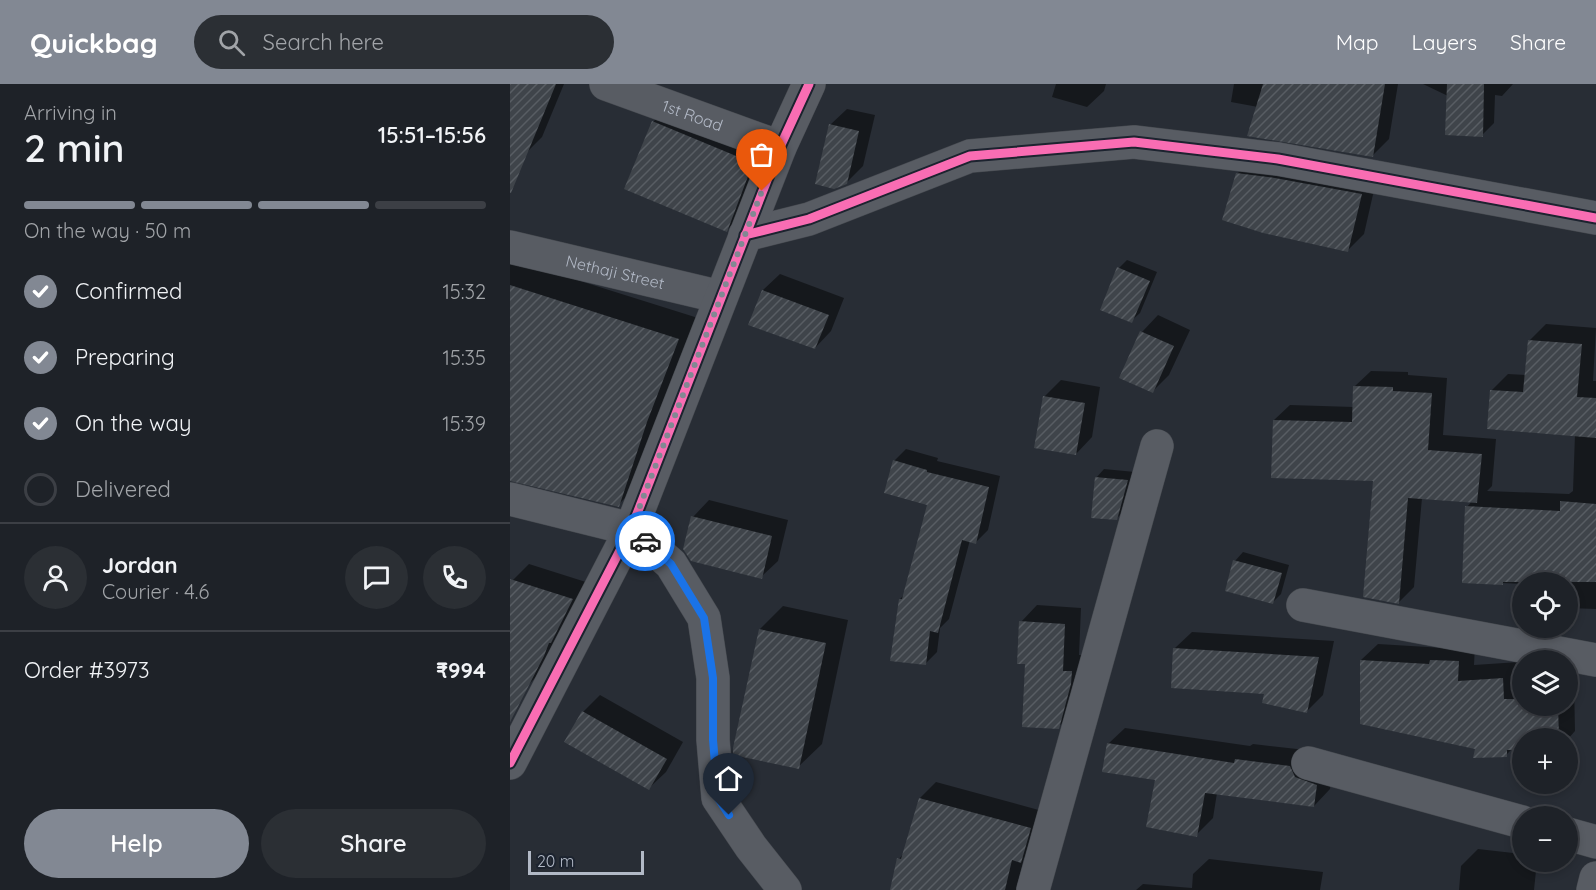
<!DOCTYPE html>
<meta charset="utf-8">
<style>
:root{--surface:#1e2228;--page:#2b2f34;--text:#f1f3f6;--muted:#a1a4a8;--line:#3c3f45;--accent:#828893}
body{margin:0;font-family:Quicksand,sans-serif;background:var(--page);color:var(--text);height:100vh;display:flex;flex-direction:column;font-size:22px;white-space:nowrap}
*{box-sizing:border-box;margin:0}
p{font-size:20px;color:var(--muted)}
.icon{flex:none;width:33px;height:33px;fill:none;stroke:currentColor;stroke-width:2;stroke-linecap:round;stroke-linejoin:round}
.map{position:relative;flex:1;overflow:hidden}
.details{display:flex;flex-direction:column;background:var(--surface);width:510px}
.details>*{flex:none}
.controls{position:absolute;left:1002px;top:488px;display:grid;gap:12px}
.controls a{display:grid;place-items:center;width:66px;height:66px;border-radius:50%;background:var(--surface);box-shadow:0 3px 9px #0003,0 0 0 2px var(--line);font-size:30px}
.scale{position:absolute;left:18px;bottom:15px;width:116px;box-sizing:border-box;padding-left:6px;border:3px solid #b2b9c6;border-top:0;font-size:16px;line-height:21px;white-space:nowrap;color:#b2b9c6;-webkit-text-stroke:4px #1c232f;paint-order:stroke}
.pin{position:absolute;display:grid;place-items:center;width:51px;height:51px;color:#fff;margin:-62px -26px;border-radius:50% 50% 50% 0;rotate:-45deg;box-shadow:0 0 6px #0007}
.pin .icon{rotate:45deg}
.courier{position:absolute;display:grid;place-items:center;width:60px;height:60px;margin:-30px;border:4px solid #1a73e8;border-radius:50%;background:#fff;color:#222;box-shadow:0 2px 8px #0007}
.headline em{font-style:normal;font-weight:600}
.headline div{display:flex;flex-direction:column-reverse}
.headline{display:flex;align-items:center;justify-content:space-between;height:102px;padding:0 24px}
h1{font-size:39px;font-weight:600;line-height:45px}
.bar{display:grid;grid-template-columns:repeat(4,1fr);gap:9px 6px;align-content:center;height:72px;padding:0 24px}
.bar i{height:8px;border-radius:4px;background:var(--line)}
.bar .active{background:var(--accent)}
.bar p{grid-column:span 4}
.line{display:flex;align-items:center;gap:15px;padding:0 24px;border-top:2px solid var(--line)}
.line div{flex:1}
.round{display:grid;place-items:center;flex:none;width:63px;height:63px;border-radius:32px;background:var(--page)}
ol{padding:0 24px;list-style:none}
li{display:flex;align-items:center;gap:18px;height:66px}
li p{margin-inline-start:auto}
li .icon{padding:6px;border-radius:50%;background:var(--accent);color:#fff;stroke-width:4}
li:last-child{color:var(--muted)}
li i{width:33px;height:33px;border:3px solid var(--line);border-radius:50%}
.button{display:flex;gap:12px;margin-top:auto;padding:12px 24px}
.button a{flex:1;height:69px;border-radius:36px;background:var(--accent);color:#fff;font-size:24px;font-weight:600;line-height:69px;text-align:center}
.button a+a{background:var(--page);color:var(--text)}
header{display:flex;align-items:center;gap:36px;box-sizing:border-box;height:84px;padding:0 30px;background:var(--accent);color:#fff}
header strong{font-size:28px}
nav{display:flex;gap:33px;margin-inline-start:auto;font-size:21px}
.search{width:420px;height:54px;background:var(--page);display:flex;align-items:center;gap:15px;box-sizing:border-box;padding:0 21px;border-radius:33px;color:var(--muted);font-size:22px}
main{display:flex;flex:1;min-height:0}
.map>svg:first-child{display:block}
</style>
<header>
<strong>Quickbag</strong>
<div class="search"><svg class="icon" aria-label="search" viewBox="0 0 24 24"><circle cx="10" cy="10" r="6"/><path d="M15 15l6 6"/></svg>Search here</div>
<nav><a>Map</a><a>Layers</a><a>Share</a></nav>
</header>
<main>
<section class="details">
<div class="headline"><div><h1>2 min</h1><p>Arriving in</p></div><em>15:51–15:56</em></div>
<div class="bar"><i class="active"></i><i class="active"></i><i class="active"></i><i></i><p>On the way · 50 m</p></div>
<ol>
<li><svg class="icon" aria-label="check" viewBox="0 0 24 24"><path d="M5 12l5 5 9-10"/></svg>Confirmed<p>15:32</p></li>
<li><svg class="icon" aria-label="check" viewBox="0 0 24 24"><path d="M5 12l5 5 9-10"/></svg>Preparing<p>15:35</p></li>
<li><svg class="icon" aria-label="check" viewBox="0 0 24 24"><path d="M5 12l5 5 9-10"/></svg>On the way<p>15:39</p></li>
<li><i></i>Delivered</li>
</ol>
<div class="line" style="height:108px"><a class="round"><svg class="icon" aria-label="person" viewBox="0 0 24 24"><circle cx="12" cy="8" r="4"/><path d="M4 21q1-7 8-7t8 7"/></svg></a><div><b>Jordan</b><p>Courier · 4.6</p></div><a class="round"><svg class="icon" aria-label="chat" viewBox="0 0 24 24"><path d="M4 5h16v11H9l-5 4z"/></svg></a><a class="round"><svg class="icon" aria-label="phone" viewBox="0 0 24 24"><path d="M5 4h4l2 5-3 2q2 4 5 5l2-3 5 2v4C11 20 4 13 5 4z"/></svg></a></div>
<div class="line" style="height:78px"><div>Order #3973</div><b>₹994</b></div>
<div class="button"><a>Help</a><a>Share</a></div>
</section>
<div class="map">
<svg width="1086" height="806" viewBox="0 0 1086 806">
<defs>
<pattern id="building-hatch" width="6" height="6" patternUnits="userSpaceOnUse" patternTransform="scale(1.5)"><rect width="6" height="6" fill="#3f444a"/><path d="M-1 1l2-2M0 6l6-6M5 7l2-2" fill="none" stroke="#585d63"/></pattern>
</defs>
<rect width="100%" height="100%" fill="#282d35"/>
<!-- shadow -->
<g fill="#0007">
<polygon points="0,0 54,0 32,53 16,69 0,62"/>
<polygon points="546,0 596,0 594,7 577,23 542,13"/>
<polygon points="724,0 888,0 879,55 863,71 748,23 721,18"/>
<polygon points="913,0 1003,0 992,12 985,11 984,39 972,51 938,12"/>
<polygon points="166,15 266,56 240,123 216,147 143,38"/>
<polygon points="337,25 365,31 353,82 336,99 320,41"/>
<polygon points="744,73 867,93 854,150 838,166 727,90"/>
<polygon points="0,160 29,184 188,234 129,400 108,421 0,395"/>
<polygon points="617,176 647,188 630,229 621,237 609,184"/>
<polygon points="270,190 334,214 321,247 305,264 253,206"/>
<polygon points="648,231 680,246 659,291 643,307 632,248"/>
<polygon points="1036,240 1086,244 1083,297 1086,297 1086,525 1058,524 1058,498 1012,498 1012,500 954,497 957,423 962,417 912,414 904,503 889,518 864,396 764,336 780,321 844,323 845,302 861,287 898,288 898,291 937,294 933,351 986,355 982,402 977,407 1059,410 1063,407 1065,350 982,306 998,290 1016,291 1019,257"/>
<polygon points="551,296 590,303 582,353 566,370 534,313"/>
<polygon points="396,365 428,374 427,377 490,392 478,446 466,458 460,456 439,535 430,544 427,568 416,579 390,515 394,511 419,420 384,377"/>
<polygon points="594,385 625,388 615,426 606,435 586,394"/>
<polygon points="199,416 278,436 268,477 251,493 183,433"/>
<polygon points="733,468 779,481 771,510 763,518 725,477"/>
<polygon points="19,480 79,499 35,584 18,601 0,594 0,504 3,496"/>
<polygon points="527,521 571,524 569,571 578,571 565,627 548,643 517,579 511,538"/>
<polygon points="273,522 338,536 312,660 288,683 250,545"/>
<polygon points="682,548 824,557 813,611 797,627 665,564"/>
<polygon points="868,560 934,564 938,560 965,561 964,581 1009,578 1010,599 1012,599 1012,621 1058,621 1058,598 1064,598 1065,647 1058,655 1012,654 1012,664 1003,664 996,671 967,663 851,576"/>
<polygon points="90,611 173,658 156,688 139,704 73,628"/>
<polygon points="615,644 740,662 743,660 796,666 822,684 820,705 804,722 707,709 703,734 686,751 647,695 598,660"/>
<polygon points="426,698 536,728 527,761 514,774 506,806 381,806 389,775 394,769 410,714"/>
<polygon points="968,765 1012,770 1012,777 1027,777 1024,806 949,806 951,782"/>
<polygon points="699,775 813,788 810,806 626,806 633,800 682,804 683,790"/>
</g>
<!-- building -->
<g fill="url(#building-hatch)">
<polygon points="0,0 46,0 1,109 0,109"/>
<polygon points="753,0 875,0 863,73 737,52"/>
<polygon points="937,0 974,0 973,53 935,51"/>
<polygon points="142,37 243,79 217,148 114,105"/>
<polygon points="319,40 349,47 337,100 324,105 305,100"/>
<polygon points="726,89 765,94 852,110 838,168 753,149 712,136"/>
<polygon points="607,183 640,197 622,239 590,226"/>
<polygon points="0,201 169,255 137,338 109,423 0,397"/>
<polygon points="252,206 319,231 305,265 238,241"/>
<polygon points="630,247 664,262 643,309 609,294"/>
<polygon points="1018,256 1072,260 1067,313 1086,314 1086,354 977,345 980,306 1013,308"/>
<polygon points="843,302 883,303 883,307 922,309 918,366 972,370 967,419 898,414 889,520 853,513 863,397 761,394 763,336 842,338"/>
<polygon points="533,312 575,319 566,371 524,364"/>
<polygon points="383,376 417,386 417,388 479,403 466,460 452,456 428,549 420,547 416,581 380,577 389,515 392,515 417,421 374,409"/>
<polygon points="585,393 618,396 607,436 581,434"/>
<polygon points="1050,417 1086,420 1086,498 993,498 993,501 952,499 955,422 1050,427"/>
<polygon points="181,432 262,452 252,495 181,477 173,465"/>
<polygon points="723,476 772,489 763,520 715,507"/>
<polygon points="0,495 63,515 41,559 39,559 34,572 0,638"/>
<polygon points="509,537 555,540 553,587 562,587 561,600 549,645 512,643 515,580 507,580"/>
<polygon points="249,545 316,559 289,685 223,671 223,664"/>
<polygon points="663,564 809,573 797,629 752,619 754,610 661,604"/>
<polygon points="850,576 919,580 920,576 949,577 948,597 993,594 994,615 1012,615 1012,621 1048,621 1049,654 1012,654 1012,666 997,666 997,673 963,674 965,665 850,640"/>
<polygon points="72,627 157,675 139,706 54,658"/>
<polygon points="597,659 724,679 725,675 780,682 785,693 807,701 804,723 695,709 687,753 636,743 645,696 592,688"/>
<polygon points="409,714 521,744 511,779 502,776 495,806 380,806 387,774 391,775"/>
</g>
<g fill="none" stroke-linecap="round" stroke-linejoin="round">
<!-- minor casing -->
<g stroke="#44484e" stroke-width="34">
<g id="minor">
<path id="s1" d="M96,0L270,63"/>
<polyline points="235,151 299,135 460,72 624,58 768,75 1086,134"/>
<path id="s2" d="M0,163L211,213"/>
<polyline points="0,415 121,445 161,480 194,534 203,594 203,656 208,714 241,763 275,806"/>
<polyline points="793,521 1086,576"/>
<polyline points="0,679 121,445 270,63 299,0"/>
<polyline points="798,679 1012,738"/>
<polyline points="1058,750 1086,758"/>
<polyline points="523,806 647,362"/>
<polyline points="1083,806 1086,794"/>
</g>
</g>
<!-- minor -->
<use href="#minor" stroke="#585c63" stroke-width="33"/>
<!-- cycleway casing -->
<g stroke="#1c232f" stroke-width="13">
<g id="cycleway">
<polyline points="235,151 299,135 460,72 624,58 768,75 1086,134"/>
<polyline points="0,679 121,445 270,63 299,0"/>
</g>
</g>
<!-- cycleway -->
<use href="#cycleway" stroke="#f96db3" stroke-width="9"/>
</g>
<g fill="none" stroke-linecap="round" stroke-linejoin="round">
<!-- done -->
<polyline stroke="#828893" stroke-width="6" stroke-dasharray="0 10.8" points="135,457 121,445 252,107"/>
<!-- route -->
<polyline stroke="#1a73e8" stroke-width="8" points="135,457 161,480 194,534 203,594 203,656 208,714 219,731"/>
</g>
<g text-anchor="middle" stroke-width="6" stroke-linejoin="round" paint-order="stroke">
<!-- street labels -->
<g font-size="16" fill="#b2b9c6" stroke="#1c232f">
<text dy="6" stroke="none"><textPath href="#s1" startOffset="92">1st Road</textPath></text>
<text dy="6" stroke="none"><textPath href="#s2" startOffset="108">Nethaji Street</textPath></text>
</g>
</g>
</svg>
<div class="controls">
<a><svg class="icon" aria-label="locate" viewBox="0 0 24 24"><circle cx="12" cy="12" r="6"/><path d="M12 2v4M12 18v4M2 12h4M18 12h4"/></svg></a>
<a><svg class="icon" aria-label="layers" viewBox="0 0 24 24"><path d="M12 4l9 5-9 5-9-5zM3 14l9 5 9-5"/></svg></a>
<a>+</a>
<a>−</a>
</div>
<div class="scale">20 m</div>
<div class="pin" style="left:252px;top:107px;background:#ea580c"><svg class="icon" aria-label="bag" viewBox="0 0 24 24"><path d="M5 8h14l-1 12H6zM9 8a3 3 0 0 1 6 0"/></svg></div>
<div class="pin" style="left:219px;top:731px;background:#1f2937"><svg class="icon" aria-label="home" viewBox="0 0 24 24"><path d="M3 11l9-7 9 7M6 9v11h12V9"/></svg></div>
<div class="courier" style="left:135px;top:457px"><svg class="icon" aria-label="car" viewBox="0 0 24 24"><path d="M5 17H2v-5l4-1 3-4h7l3 4 3 1v5h-3M9 17h6M6 11h13"/><circle cx="7" cy="17" r="2"/><circle cx="17" cy="17" r="2"/></svg></div>
</div>
</main>
